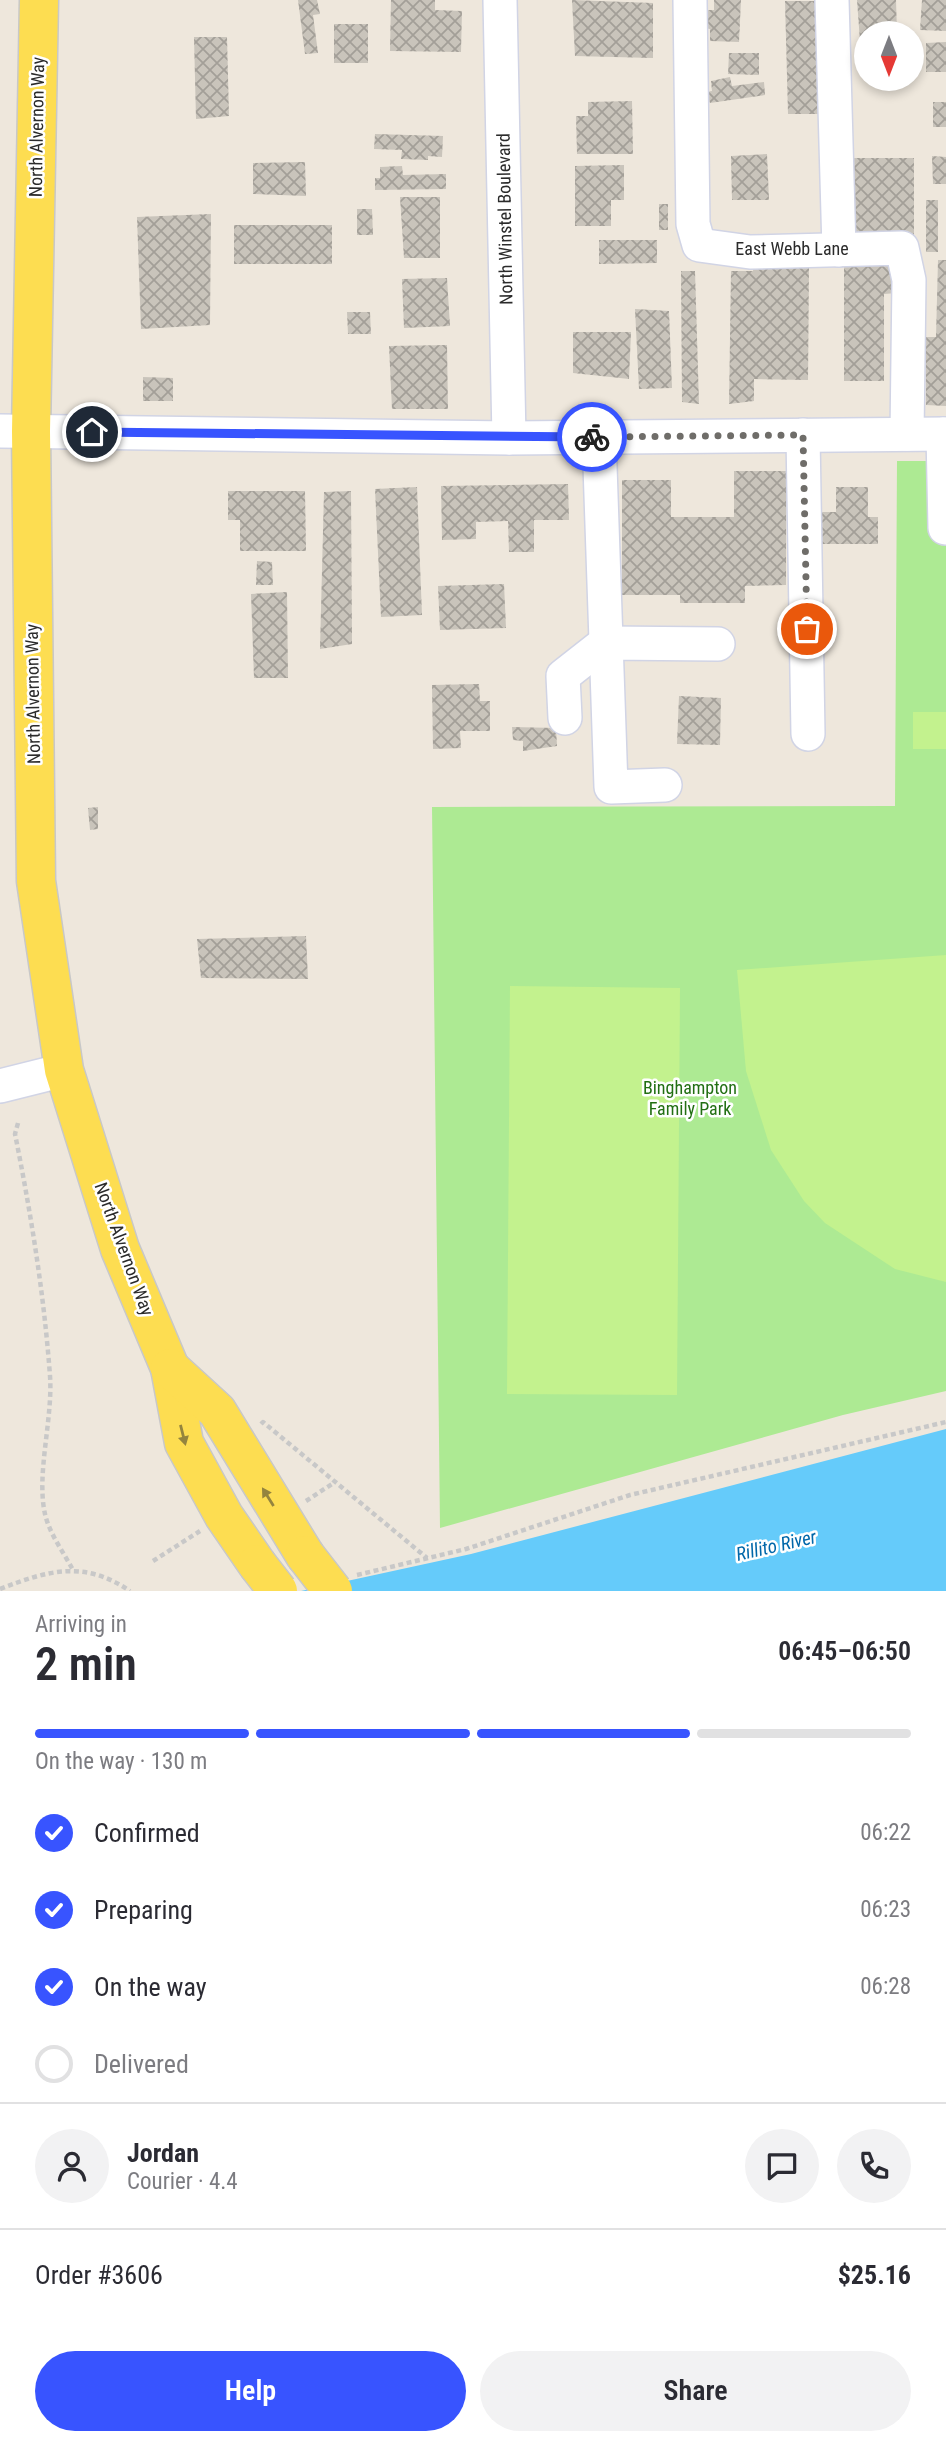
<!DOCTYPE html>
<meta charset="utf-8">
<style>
:root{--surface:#fff;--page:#f2f2f3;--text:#2b2b33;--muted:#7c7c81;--line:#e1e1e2;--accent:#3854ff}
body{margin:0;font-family:"Roboto Condensed",sans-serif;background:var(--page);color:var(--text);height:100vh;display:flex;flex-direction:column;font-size:26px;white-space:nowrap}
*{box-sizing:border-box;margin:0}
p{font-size:23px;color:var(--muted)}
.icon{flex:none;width:38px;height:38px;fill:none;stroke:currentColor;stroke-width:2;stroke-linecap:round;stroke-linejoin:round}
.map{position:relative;height:1591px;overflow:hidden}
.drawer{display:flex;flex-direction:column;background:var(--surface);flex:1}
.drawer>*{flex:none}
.needle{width:46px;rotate:180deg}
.buttons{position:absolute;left:854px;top:21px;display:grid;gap:14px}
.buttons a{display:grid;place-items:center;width:70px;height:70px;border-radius:50%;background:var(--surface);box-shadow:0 4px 10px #0003;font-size:35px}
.pin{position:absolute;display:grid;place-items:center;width:60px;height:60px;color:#fff;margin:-30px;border:4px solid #fff;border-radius:50%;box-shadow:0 2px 7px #0007}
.courier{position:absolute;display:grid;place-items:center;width:70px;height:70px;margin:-35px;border:5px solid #3854ff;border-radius:50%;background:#fff;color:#222;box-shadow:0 2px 9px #0007}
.overview em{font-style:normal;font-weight:600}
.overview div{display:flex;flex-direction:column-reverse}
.overview{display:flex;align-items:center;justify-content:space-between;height:119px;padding:0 35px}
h1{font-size:46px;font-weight:600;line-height:52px}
.bar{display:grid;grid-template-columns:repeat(4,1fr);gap:10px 7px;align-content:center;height:84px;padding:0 35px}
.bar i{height:9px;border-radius:5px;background:var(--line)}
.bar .current{background:var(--accent)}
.bar p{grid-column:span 4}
.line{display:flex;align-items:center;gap:18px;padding:0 35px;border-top:2px solid var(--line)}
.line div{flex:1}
.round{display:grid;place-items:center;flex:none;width:74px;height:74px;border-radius:37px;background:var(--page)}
ol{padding:0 35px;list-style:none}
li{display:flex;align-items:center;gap:21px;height:77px}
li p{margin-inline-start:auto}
li .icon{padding:7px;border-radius:50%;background:var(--accent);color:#fff;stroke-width:4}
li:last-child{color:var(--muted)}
li i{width:38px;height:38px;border:4px solid var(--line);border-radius:50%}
.action{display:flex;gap:14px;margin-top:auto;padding:14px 35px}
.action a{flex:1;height:80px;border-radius:42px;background:var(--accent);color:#fff;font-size:28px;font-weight:600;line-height:80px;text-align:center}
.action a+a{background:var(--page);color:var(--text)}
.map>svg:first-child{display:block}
</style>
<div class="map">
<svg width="946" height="1591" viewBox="0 0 946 1591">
<defs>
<pattern id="building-cross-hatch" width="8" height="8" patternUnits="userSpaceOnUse" patternTransform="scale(1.75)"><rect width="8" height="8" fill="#c9c4bb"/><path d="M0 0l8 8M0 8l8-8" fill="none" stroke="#a39f98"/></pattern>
</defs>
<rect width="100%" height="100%" fill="#eee7dc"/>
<!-- green -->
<polygon fill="#adea93" points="897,461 946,461 946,1391 843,1415 440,1528 432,807 895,806"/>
<!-- pitch -->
<g fill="#c3f28e">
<rect x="913" y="712" width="33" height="37"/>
<polygon points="946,955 946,1282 895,1269 825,1223 804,1201 771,1150 746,1071 737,970"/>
<polygon points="510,986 680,988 677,1395 507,1394"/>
</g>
<!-- water -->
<polygon fill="#65cbfa" points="946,1429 946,1591 301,1591 471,1554"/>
<!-- building -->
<g fill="url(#building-cross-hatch)">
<polygon points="298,0 317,0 320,14 313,15 318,53 305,54"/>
<polygon points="391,0 435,0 435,10 462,11 461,52 390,51"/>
<polygon points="572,0 653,3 653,58 575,56"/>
<polygon points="714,0 741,0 739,42 710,41 710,29 704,28 705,10 714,10"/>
<polygon points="857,0 896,0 897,33 866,33 866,55 861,55"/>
<polygon points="922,0 946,0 946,31 920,30"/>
<polygon points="785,1 821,1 827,114 788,114"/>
<rect x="334" y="24" width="34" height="39"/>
<polygon points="194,37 227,37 229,116 196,119"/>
<polygon points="946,42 946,72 926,72 926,43"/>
<polygon points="729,53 759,53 759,75 728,74"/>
<polygon points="730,77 732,86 764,82 765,95 710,103 706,92 712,91 711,81"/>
<polygon points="632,101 633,154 577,154 576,116 588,116 588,102"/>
<rect x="933" y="102" width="13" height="25"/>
<polygon points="375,134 443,136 442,157 428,156 428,160 401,159 402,150 374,149"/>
<polygon points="767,154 769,200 732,200 731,156"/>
<polygon points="932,156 946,157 946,184 933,184"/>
<rect x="849" y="158" width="65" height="77"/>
<polygon points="305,162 306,196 253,194 253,163"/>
<polygon points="624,165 624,200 611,200 611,226 575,226 575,166"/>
<polygon points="402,166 403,175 446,174 446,189 375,190 375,178 380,178 380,167"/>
<polygon points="400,197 440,197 440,258 404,258"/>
<rect x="926" y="200" width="12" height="52"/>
<rect x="659" y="204" width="9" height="26"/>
<polygon points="357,209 372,209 373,235 357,235"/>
<polygon points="211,214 210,325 141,329 137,217"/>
<rect x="234" y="225" width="98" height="39"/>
<polygon points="599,240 657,240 657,263 599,264"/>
<polygon points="938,260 946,260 946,406 926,405 926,337 936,337"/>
<polygon points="844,265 897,266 897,293 884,294 884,381 844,381"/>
<polygon points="754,266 809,267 808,380 754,379 754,401 729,404 731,271 753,271"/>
<polygon points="681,271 695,271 699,404 682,402"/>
<polygon points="447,278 450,326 404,328 402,279"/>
<polygon points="635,309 669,311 672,388 639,389"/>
<polygon points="347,312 370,312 371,334 348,334"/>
<polygon points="573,332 631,332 629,379 573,373"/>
<polygon points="447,345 448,409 392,409 389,346"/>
<polygon points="143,377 173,378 173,401 143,401"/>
<polygon points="734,471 786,471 786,585 745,586 745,603 680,603 680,595 622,595 622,480 671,480 671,517 734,517"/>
<polygon points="568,484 569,520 534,520 534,552 509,552 508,521 476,522 476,539 442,540 441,486"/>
<polygon points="417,487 422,615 381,617 375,489"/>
<polygon points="836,487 868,487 868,517 878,517 878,544 822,544 822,512 836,512"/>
<polygon points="228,491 305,491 306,551 240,551 240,520 228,520"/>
<polygon points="351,491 352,644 320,649 324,492"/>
<polygon points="257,561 272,562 273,585 256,585"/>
<polygon points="504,584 506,628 440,630 438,586"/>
<polygon points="287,592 288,678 254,678 251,594"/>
<polygon points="479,684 480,701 490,701 490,731 460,731 461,748 433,749 432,685"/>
<polygon points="679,696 721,698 720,745 677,744"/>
<polygon points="512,727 556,728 557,746 523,751 523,741 513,740"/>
<polygon points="98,807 98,829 90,830 88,808"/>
<polygon points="306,936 308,979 201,978 197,939"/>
</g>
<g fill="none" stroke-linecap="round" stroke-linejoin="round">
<!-- minor casing -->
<g stroke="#d1d4e5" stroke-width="36">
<g id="minor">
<polyline points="500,0 509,438"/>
<polyline points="690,0 693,224 699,245 750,252 902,248 909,280 907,434"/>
<polyline points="832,0 839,250"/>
<polyline points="0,431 509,438 946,434"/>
<polyline points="943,434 945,528"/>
<polyline points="803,435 808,734"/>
<polyline points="599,437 611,787 665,785"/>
<polyline points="565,718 563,676 605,643 718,644"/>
<polyline points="0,1086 64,1070"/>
</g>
</g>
<!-- major casing -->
<g stroke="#c8c8c8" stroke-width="41">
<g id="major">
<polyline points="39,0 31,431 36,881 64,1070 120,1249 170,1368 184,1443 224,1516 257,1564"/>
<polyline points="170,1368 217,1411 305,1555"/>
</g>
</g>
<!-- path -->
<g stroke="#c8c8c8" stroke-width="4.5" stroke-dasharray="5 3.5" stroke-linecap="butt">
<path d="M18,1123L15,1134C31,1214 44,1294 50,1376C53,1419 36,1474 45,1514C49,1533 64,1553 73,1570"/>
<polyline points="261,1424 263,1422 427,1558"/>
<polyline points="306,1501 335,1482"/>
<polyline points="153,1561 200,1531"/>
<polyline points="357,1575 466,1549 630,1495 946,1422"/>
<path d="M0,1589C49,1570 84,1560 130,1591"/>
</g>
<!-- minor -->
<use href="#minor" stroke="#fff" stroke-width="33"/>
<!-- major -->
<use href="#major" stroke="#fddd51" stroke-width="38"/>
<!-- major-bridge casing -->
<g stroke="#c8c8c8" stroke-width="41" stroke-linecap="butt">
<g id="major-bridge">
<polyline points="305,1555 333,1591"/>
<polyline points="257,1564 278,1591"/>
</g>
</g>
<!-- major-bridge -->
<use href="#major-bridge" stroke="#fddd51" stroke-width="38"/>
</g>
<!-- one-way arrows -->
<defs><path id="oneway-solid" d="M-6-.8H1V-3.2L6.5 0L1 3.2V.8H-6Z" transform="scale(1.75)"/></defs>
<g fill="#94843e">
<use href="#oneway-solid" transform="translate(183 1435) rotate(76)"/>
<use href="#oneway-solid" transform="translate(268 1497) rotate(-122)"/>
</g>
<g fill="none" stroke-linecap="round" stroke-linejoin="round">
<!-- done -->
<polyline stroke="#6f6d69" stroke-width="7" stroke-dasharray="0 12.6" points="592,437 803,435 807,629"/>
<!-- route -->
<polyline stroke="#3854ff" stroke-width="9" points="92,432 592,437"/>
</g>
<g text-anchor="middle" stroke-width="5" stroke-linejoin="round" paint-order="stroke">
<!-- street labels -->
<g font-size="18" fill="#2b2b2b" stroke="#fff">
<text transform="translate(37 127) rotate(-89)" y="6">North Alvernon Way</text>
<text transform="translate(505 219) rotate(-91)" y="6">North Winstel Boulevard</text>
<text x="792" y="255">East Webb Lane</text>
<text transform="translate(33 694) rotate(-91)" y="6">North Alvernon Way</text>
<text transform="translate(124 1249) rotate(70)" y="6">North Alvernon Way</text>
</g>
<!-- park labels -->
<g font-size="18" fill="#226f13" stroke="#fff">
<text x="690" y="1094">Binghampton<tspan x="690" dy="21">Family Park</tspan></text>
</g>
<!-- water labels -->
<g font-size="19" font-style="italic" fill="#0167a9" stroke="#fff">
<text transform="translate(776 1545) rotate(-13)" y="7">Rillito River</text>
</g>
</g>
</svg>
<div class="buttons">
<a><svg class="needle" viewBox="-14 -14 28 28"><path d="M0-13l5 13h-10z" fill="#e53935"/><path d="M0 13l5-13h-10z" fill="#7c7c81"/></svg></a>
</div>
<div class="pin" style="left:807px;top:629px;background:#ea580c"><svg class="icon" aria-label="bag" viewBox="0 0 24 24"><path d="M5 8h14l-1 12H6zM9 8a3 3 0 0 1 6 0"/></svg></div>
<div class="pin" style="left:92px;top:432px;background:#1f2937"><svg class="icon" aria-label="home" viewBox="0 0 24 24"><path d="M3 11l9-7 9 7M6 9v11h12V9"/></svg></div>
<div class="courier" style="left:592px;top:437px"><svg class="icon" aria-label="bike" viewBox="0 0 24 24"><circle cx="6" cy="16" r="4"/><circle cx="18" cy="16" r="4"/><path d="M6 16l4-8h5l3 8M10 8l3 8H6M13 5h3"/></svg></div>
</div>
<section class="drawer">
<div class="overview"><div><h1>2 min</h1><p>Arriving in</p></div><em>06:45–06:50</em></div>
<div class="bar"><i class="current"></i><i class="current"></i><i class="current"></i><i></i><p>On the way · 130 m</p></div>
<ol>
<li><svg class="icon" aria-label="check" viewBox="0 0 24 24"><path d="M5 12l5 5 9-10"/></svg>Confirmed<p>06:22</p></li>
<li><svg class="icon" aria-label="check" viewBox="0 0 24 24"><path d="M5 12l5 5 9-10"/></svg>Preparing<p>06:23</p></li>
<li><svg class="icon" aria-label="check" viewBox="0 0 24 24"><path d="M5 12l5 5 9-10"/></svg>On the way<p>06:28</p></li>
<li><i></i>Delivered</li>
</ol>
<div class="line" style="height:126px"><a class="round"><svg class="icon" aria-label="person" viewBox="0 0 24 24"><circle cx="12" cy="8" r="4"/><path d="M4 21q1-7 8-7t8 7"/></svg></a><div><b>Jordan</b><p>Courier · 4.4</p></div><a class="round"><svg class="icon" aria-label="chat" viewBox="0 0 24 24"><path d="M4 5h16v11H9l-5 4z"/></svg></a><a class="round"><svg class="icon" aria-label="phone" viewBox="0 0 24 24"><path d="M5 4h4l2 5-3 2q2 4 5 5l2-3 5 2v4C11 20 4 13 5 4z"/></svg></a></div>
<div class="line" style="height:91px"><div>Order #3606</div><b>$25.16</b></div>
<div class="action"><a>Help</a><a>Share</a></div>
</section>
